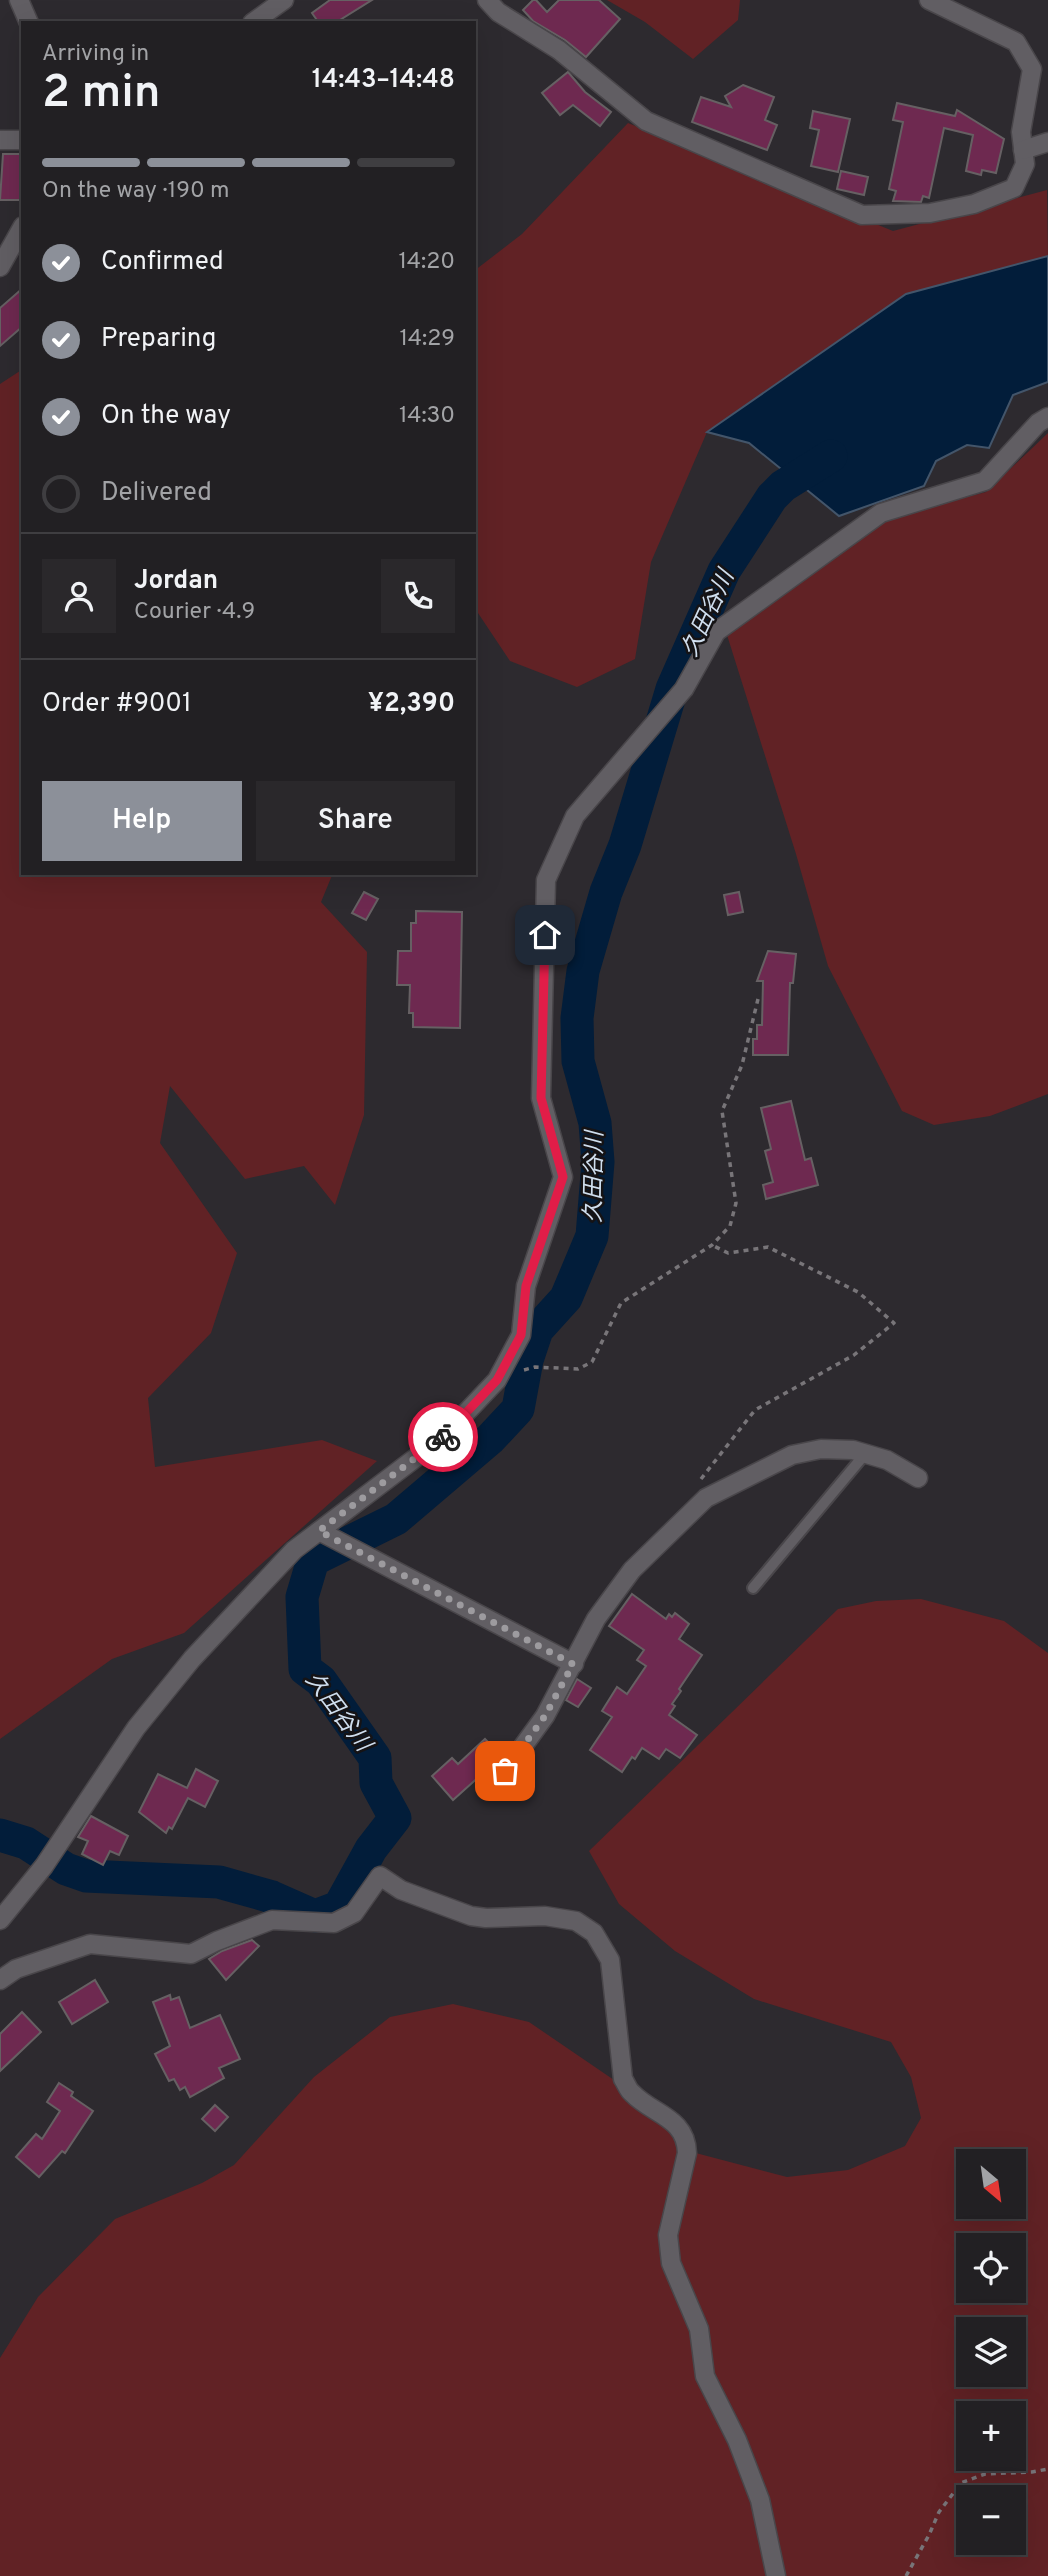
<!DOCTYPE html>
<meta charset="utf-8">
<style>
:root{--surface:#222023;--page:#2a282b;--text:#f1f3f6;--muted:#a2a3a6;--line:#3f3e41;--accent:#8c9099}
body{margin:0;font-family:Overpass,"Noto Sans JP",sans-serif;background:var(--page);color:var(--text);height:100vh;display:flex;flex-direction:column;font-size:26px;white-space:nowrap}
*{box-sizing:border-box;margin:0}
p{font-size:23px;color:var(--muted)}
.icon{flex:none;width:38px;height:38px;fill:none;stroke:currentColor;stroke-width:2;stroke-linecap:round;stroke-linejoin:round}
.map{position:relative;flex:1;overflow:hidden}
.side{position:absolute;left:21px;top:21px;width:455px;height:854px;display:flex;flex-direction:column;background:var(--surface);border-radius:0px;box-shadow:0 7px 28px #0002,0 0 0 2px var(--line)}
.side>*{flex:none}
.needle{width:46px;rotate:151deg}
.buttons{position:absolute;left:956px;top:2149px;display:grid;gap:14px}
.buttons a{display:grid;place-items:center;width:70px;height:70px;border-radius:0px;background:var(--surface);box-shadow:0 7px 28px #0002,0 0 0 2px var(--line);font-size:35px}
.pin{position:absolute;display:grid;place-items:center;width:60px;height:60px;color:#fff;margin:-30px;border-radius:14px;box-shadow:0 4px 10px #0006}
.courier{position:absolute;display:grid;place-items:center;width:70px;height:70px;margin:-35px;border:5px solid #e11d48;border-radius:50%;background:#fff;color:#222;box-shadow:0 2px 9px #0007}
.summary em{font-style:normal;font-weight:600}
.summary div{display:flex;flex-direction:column-reverse}
.summary{display:flex;align-items:center;justify-content:space-between;height:119px;padding:0 21px}
h1{font-size:46px;font-weight:600;line-height:52px}
.bar{display:grid;grid-template-columns:repeat(4,1fr);gap:10px 7px;align-content:center;height:84px;padding:0 21px}
.bar i{height:9px;border-radius:5px;background:var(--line)}
.bar .current{background:var(--accent)}
.bar p{grid-column:span 4}
.line{display:flex;align-items:center;gap:18px;padding:0 21px;border-top:2px solid var(--line)}
.line div{flex:1}
.round{display:grid;place-items:center;flex:none;width:74px;height:74px;border-radius:0px;background:var(--page)}
ol{padding:0 21px;list-style:none}
li{display:flex;align-items:center;gap:21px;height:77px}
li p{margin-inline-start:auto}
li .icon{padding:7px;border-radius:50%;background:var(--accent);color:#fff;stroke-width:4}
li:last-child{color:var(--muted)}
li i{width:38px;height:38px;border:4px solid var(--line);border-radius:50%}
.cta{display:flex;gap:14px;margin-top:auto;padding:14px 21px}
.cta a{flex:1;height:80px;border-radius:0px;background:var(--accent);color:#fff;font-size:28px;font-weight:600;line-height:80px;text-align:center}
.cta a+a{background:var(--page);color:var(--text)}
.map>svg:first-child{display:block}
</style>
<div class="map">
<svg width="1048" height="2576" viewBox="0 0 1048 2576">
<rect width="100%" height="100%" fill="#2d2a2f"/>
<!-- green -->
<g fill="#612225" fill-rule="evenodd">
<polygon points="607,0 740,0 738,20 693,59 645,22"/>
<polygon points="628,123 893,231 1047,190 1048,256 906,294 707,432 651,562 635,659 577,687 510,661 474,607 474,271 522,234"/>
<polygon points="23,369 23,873 333,873 321,902 367,952 364,1115 335,1205 304,1166 245,1179 170,1086 160,1143 237,1253 211,1333 148,1398 155,1467 322,1440 377,1461 184,1633 112,1659 0,1739 0,384"/>
<polygon points="1048,433 1048,1094 990,1116 934,1125 902,1111 828,966 796,854 727,635 876,521 986,492"/>
<path d="M921,1599L1004,1621L1048,1653V2576H0V2358L38,2297L115,2219L202,2183L234,2165L314,2077L390,2017L453,2004L529,2022L614,2080L692,2152L787,2177L848,2170L905,2146L921,2118L911,2077L891,2042L754,1999L675,1951L619,1904L589,1851L838,1609L876,1601ZM968,2161H1013V2207H968ZM968,2245H1013V2291H968ZM968,2329H1013V2375H968ZM968,2413H1013V2459H968ZM968,2497H1013V2543H968Z"/>
</g>
<!-- water -->
<polygon fill="#021d3a" stroke="#43556a" stroke-width="2" points="1048,256 1048,382 1013,395 989,448 967,445 936,461 924,486 839,516 749,443 707,432 906,294"/>
<g fill="none" stroke-linecap="round" stroke-linejoin="round">
<!-- river -->
<polyline stroke="#021d3a" stroke-width="33" points="0,1835 26,1843 66,1869 86,1876 219,1882 272,1897 315,1916 339,1907 371,1849 395,1818 376,1783 375,1758 321,1681 305,1669 302,1597 313,1560 396,1519 490,1439 518,1409 527,1360 537,1330 566,1298 592,1236 598,1162 595,1123 578,1061 577,1018 583,971 606,892 625,845 672,689 724,571 772,497 783,486 831,456"/>
</g>
<!-- building -->
<g fill="#6e2950" stroke="#666063" stroke-width="2">
<polygon points="330,0 372,0 335,23 319,23 312,13"/>
<polygon points="533,0 536,0 547,12 559,0 599,0 620,19 586,57 565,40 533,21 523,10"/>
<polygon points="568,72 585,92 611,112 600,126 573,105 560,115 542,93"/>
<polygon points="743,85 774,97 765,120 777,125 767,150 692,122 701,97 731,107 725,96"/>
<polygon points="897,103 955,116 957,110 1004,139 996,173 982,170 981,175 966,171 973,135 944,128 929,198 923,196 921,202 893,201 896,191 889,189 903,122 893,120"/>
<polygon points="813,111 850,119 838,172 811,166 819,130 810,128"/>
<polygon points="3,154 23,154 22,200 0,200"/>
<polygon points="841,171 868,177 864,195 837,189"/>
<polygon points="23,288 23,326 0,346 0,308"/>
<polygon points="364,892 378,899 366,920 352,913"/>
<polygon points="739,892 743,912 728,915 724,895"/>
<polygon points="416,911 462,912 460,1028 413,1027 413,1013 409,1013 410,985 397,985 398,951 411,951 411,923 416,923"/>
<polygon points="768,951 796,954 793,983 790,983 788,1055 753,1055 753,1039 757,1039 757,1025 762,1025 763,981 757,981"/>
<polygon points="791,1101 805,1160 811,1158 818,1185 766,1199 763,1185 773,1182 765,1151 771,1149 761,1108"/>
<polygon points="632,1594 666,1619 669,1614 672,1617 675,1613 689,1624 679,1639 702,1655 679,1689 681,1691 672,1704 675,1706 669,1715 697,1735 680,1758 666,1749 659,1759 642,1748 635,1759 632,1757 622,1772 590,1750 612,1717 602,1711 617,1687 627,1694 646,1666 637,1660 644,1650 609,1626"/>
<polygon points="577,1679 591,1688 578,1707 566,1700"/>
<polygon points="485,1739 502,1756 453,1800 432,1776 452,1758 458,1764"/>
<polygon points="196,1769 218,1781 205,1807 188,1798 172,1829 169,1827 166,1833 139,1812 158,1774 187,1788"/>
<polygon points="91,1816 128,1836 119,1855 110,1851 103,1865 82,1854 88,1841 78,1837"/>
<polygon points="252,1940 259,1946 226,1980 209,1959 222,1951"/>
<polygon points="95,1980 108,2002 72,2024 59,2002"/>
<polygon points="170,1995 171,2000 179,1997 190,2028 220,2015 240,2059 219,2068 224,2078 190,2097 185,2087 180,2090 174,2079 169,2081 155,2054 170,2046 153,2002"/>
<polygon points="22,2012 41,2032 0,2071 0,2034"/>
<polygon points="59,2083 73,2092 71,2096 93,2111 65,2153 62,2151 39,2177 16,2157 36,2134 42,2139 60,2111 47,2102"/>
<polygon points="215,2105 228,2117 215,2131 202,2119"/>
</g>
<g fill="none" stroke-linecap="round" stroke-linejoin="round">
<!-- lane casing -->
<g stroke="#49464a" stroke-width="14">
<polyline id="lane" points="753,1588 865,1454"/>
</g>
<!-- street casing -->
<g stroke="#49464a" stroke-width="21">
<g id="street">
<polyline points="19,0 29,23"/>
<polyline points="487,0 498,12 559,50 646,121 862,215 930,213 974,204 1014,188 1025,164 1021,132 1032,69 1016,42 929,0"/>
<polyline points="252,23 284,0"/>
<polyline points="0,140 23,140"/>
<polyline points="1023,150 1048,142"/>
<polyline points="0,267 23,226"/>
<polyline points="319,1531 574,1664"/>
<polyline points="505,1771 545,1716 596,1619 632,1570 706,1498 792,1455 821,1449 853,1450 887,1460 918,1478"/>
<polyline points="0,1920 44,1866 136,1728 192,1659 294,1550 443,1437 497,1380 521,1335 526,1286 563,1177 541,1098 546,880 575,816 684,689 716,632 881,513 985,481 1038,423 1048,417"/>
<path d="M0,1980L16,1969L90,1944L191,1954L217,1941L272,1920L334,1923L354,1913L380,1876L401,1890L471,1916L486,1918L545,1916L576,1921L594,1933L610,1960L623,2079C626,2083 628,2090 632,2093C653,2115 686,2117 687,2153L668,2235L671,2263L699,2329L705,2376L737,2440L760,2500L776,2576"/>
</g>
</g>
<!-- path -->
<g stroke="#787579" stroke-width="3.5" stroke-dasharray="5 5" stroke-linecap="butt">
<polyline points="524,1370 535,1367 578,1369 592,1362 621,1303 712,1245 730,1226 736,1203 722,1111 742,1065 758,999"/>
<polyline points="701,1479 755,1410 854,1355 894,1323 858,1292 768,1247 728,1253 712,1245"/>
<polyline points="906,2576 929,2535 939,2512 961,2483 985,2474 1032,2472 1048,2469"/>
</g>
<!-- lane -->
<use href="#lane" stroke="#615e63" stroke-width="10"/>
<!-- street -->
<use href="#street" stroke="#615e63" stroke-width="18"/>
</g>
<g fill="none" stroke-linecap="round" stroke-linejoin="round">
<!-- done -->
<polyline stroke="#9d9b9f" stroke-width="7" stroke-dasharray="0 12.6" points="443,1437 319,1531 573,1664 545,1716 505,1771"/>
<!-- route -->
<polyline stroke="#e11d48" stroke-width="9" points="443,1437 497,1380 521,1335 526,1286 563,1177 541,1098 545,935"/>
</g>
<g text-anchor="middle" stroke-width="5" stroke-linejoin="round" paint-order="stroke">
<!-- water labels -->
<g font-size="23" font-style="italic" fill="#cfdeee" stroke="#151315">
<text transform="translate(707 613) rotate(-65)" y="8">久田谷川</text>
<text transform="translate(593 1177) rotate(-89)" y="8">久田谷川</text>
<text transform="translate(339 1711) rotate(53)" y="8">久田谷川</text>
</g>
</g>
</svg>
<div class="buttons">
<a><svg class="needle" viewBox="-14 -14 28 28"><path d="M0-13l5 13h-10z" fill="#e53935"/><path d="M0 13l5-13h-10z" fill="#a2a3a6"/></svg></a>
<a><svg class="icon" aria-label="locate" viewBox="0 0 24 24"><circle cx="12" cy="12" r="6"/><path d="M12 2v4M12 18v4M2 12h4M18 12h4"/></svg></a>
<a><svg class="icon" aria-label="layers" viewBox="0 0 24 24"><path d="M12 4l9 5-9 5-9-5zM3 14l9 5 9-5"/></svg></a>
<a>+</a>
<a>−</a>
</div>
<div class="pin" style="left:505px;top:1771px;background:#ea580c"><svg class="icon" aria-label="bag" viewBox="0 0 24 24"><path d="M5 8h14l-1 12H6zM9 8a3 3 0 0 1 6 0"/></svg></div>
<div class="pin" style="left:545px;top:935px;background:#1f2937"><svg class="icon" aria-label="home" viewBox="0 0 24 24"><path d="M3 11l9-7 9 7M6 9v11h12V9"/></svg></div>
<div class="courier" style="left:443px;top:1437px"><svg class="icon" aria-label="bike" viewBox="0 0 24 24"><circle cx="6" cy="16" r="4"/><circle cx="18" cy="16" r="4"/><path d="M6 16l4-8h5l3 8M10 8l3 8H6M13 5h3"/></svg></div>
<section class="side">
<div class="summary"><div><h1>2 min</h1><p>Arriving in</p></div><em>14:43–14:48</em></div>
<div class="bar"><i class="current"></i><i class="current"></i><i class="current"></i><i></i><p>On the way · 190 m</p></div>
<ol>
<li><svg class="icon" aria-label="check" viewBox="0 0 24 24"><path d="M5 12l5 5 9-10"/></svg>Confirmed<p>14:20</p></li>
<li><svg class="icon" aria-label="check" viewBox="0 0 24 24"><path d="M5 12l5 5 9-10"/></svg>Preparing<p>14:29</p></li>
<li><svg class="icon" aria-label="check" viewBox="0 0 24 24"><path d="M5 12l5 5 9-10"/></svg>On the way<p>14:30</p></li>
<li><i></i>Delivered</li>
</ol>
<div class="line" style="height:126px"><a class="round"><svg class="icon" aria-label="person" viewBox="0 0 24 24"><circle cx="12" cy="8" r="4"/><path d="M4 21q1-7 8-7t8 7"/></svg></a><div><b>Jordan</b><p>Courier · 4.9</p></div><a class="round"><svg class="icon" aria-label="phone" viewBox="0 0 24 24"><path d="M5 4h4l2 5-3 2q2 4 5 5l2-3 5 2v4C11 20 4 13 5 4z"/></svg></a></div>
<div class="line" style="height:91px"><div>Order #9001</div><b>¥2,390</b></div>
<div class="cta"><a>Help</a><a>Share</a></div>
</section>
</div>
